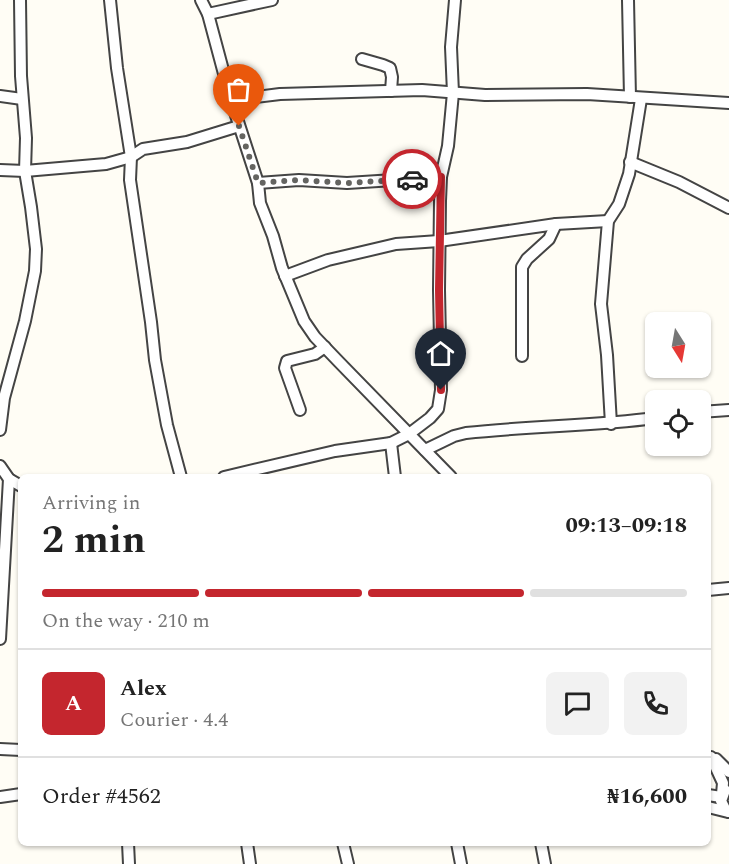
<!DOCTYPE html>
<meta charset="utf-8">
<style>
:root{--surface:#fff;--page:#f2f2f2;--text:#222;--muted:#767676;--line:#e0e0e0;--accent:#c4262e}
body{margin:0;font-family:Spectral,serif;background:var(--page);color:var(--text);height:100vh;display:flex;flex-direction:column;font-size:22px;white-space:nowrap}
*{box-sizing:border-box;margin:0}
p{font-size:20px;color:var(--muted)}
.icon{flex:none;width:33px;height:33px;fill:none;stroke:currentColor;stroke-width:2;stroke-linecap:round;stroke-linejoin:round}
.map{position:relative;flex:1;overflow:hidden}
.sheet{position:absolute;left:18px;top:474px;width:693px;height:372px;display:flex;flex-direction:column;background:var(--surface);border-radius:9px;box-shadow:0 2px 4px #0004}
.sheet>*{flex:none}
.needle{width:39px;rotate:169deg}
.fabs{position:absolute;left:645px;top:312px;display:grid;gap:12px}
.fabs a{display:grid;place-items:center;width:66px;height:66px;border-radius:9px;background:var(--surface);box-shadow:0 2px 4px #0004;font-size:30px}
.pin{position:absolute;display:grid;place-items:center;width:51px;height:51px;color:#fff;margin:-62px -26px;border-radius:50% 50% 50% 0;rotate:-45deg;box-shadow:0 0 6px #0007}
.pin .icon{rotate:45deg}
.courier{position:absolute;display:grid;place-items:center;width:60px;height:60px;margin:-30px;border:4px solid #c4262e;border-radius:50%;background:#fff;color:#222;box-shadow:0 2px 8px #0007}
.head em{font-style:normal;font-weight:700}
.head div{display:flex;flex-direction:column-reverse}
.head{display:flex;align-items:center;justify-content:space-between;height:102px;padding:0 24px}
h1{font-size:39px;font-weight:700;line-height:45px}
.bar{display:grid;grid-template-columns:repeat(4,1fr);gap:9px 6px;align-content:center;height:72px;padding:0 24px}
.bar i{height:8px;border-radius:4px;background:var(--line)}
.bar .on{background:var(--accent)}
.bar p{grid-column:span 4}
.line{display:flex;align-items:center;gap:15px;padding:0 24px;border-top:2px solid var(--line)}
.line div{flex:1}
.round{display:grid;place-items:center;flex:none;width:63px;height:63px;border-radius:9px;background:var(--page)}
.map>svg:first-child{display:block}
</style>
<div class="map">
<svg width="729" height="864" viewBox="0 0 729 864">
<rect width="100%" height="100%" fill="#fffdf5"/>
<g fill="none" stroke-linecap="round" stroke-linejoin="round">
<!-- minor casing -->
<g stroke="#444" stroke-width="14">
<g id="minor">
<polyline points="110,0 117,68 131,157 130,180 151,322 155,360 167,425 181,477"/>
<polyline points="201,0 208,14 231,100 258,183 260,203 273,236 282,268 304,321 315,337 339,362 451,477"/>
<polyline points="628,0 630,97"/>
<polyline points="208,14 272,0"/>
<polyline points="362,59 383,65 390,68 392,77 391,91"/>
<polyline points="0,96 22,99"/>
<polyline points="231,100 280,94 422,90 485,95 587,94 729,103"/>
<polyline points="630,162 679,182 729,208"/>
<polyline points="0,170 25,171 106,164 131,157 143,149 187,142 239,126"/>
<polyline points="258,183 299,180 347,183 441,177"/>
<polyline points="285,276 328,260 396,244 439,241 556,224 608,221"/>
<polyline points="522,356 522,267 527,259 549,239 556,224"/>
<polyline points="300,410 285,368 287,361 315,354 325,347"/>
<polyline points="700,412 729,410"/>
<polyline points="611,424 607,355 601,304 608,221 619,204 629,174 641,99"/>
<polyline points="0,430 4,398 25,321 35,271 36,249 31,207 25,171 26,138 21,76 20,0"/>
<polyline points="391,443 395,477"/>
<path d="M425,450L454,436L466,433C529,426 593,426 656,418"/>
<polyline points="0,466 9,479 21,486"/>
<polyline points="224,477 335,451 391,443 409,434 430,418 438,409 441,390 439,290 440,201 441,177 448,146 453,93 451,47 455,0"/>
<polyline points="708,590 729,588"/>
<polyline points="0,639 9,479"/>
<polyline points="0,749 21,750"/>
<polyline points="711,757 723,783 722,794"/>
<polyline points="716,759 729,772"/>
<polyline points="725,790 721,801 725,809 729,812"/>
<polyline points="708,795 721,797"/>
<polyline points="0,797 21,794"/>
<polyline points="708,807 728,812"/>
<polyline points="128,843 129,864"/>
<polyline points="247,843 250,864"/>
<polyline points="343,843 348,864"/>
<polyline points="457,843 461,864"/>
<polyline points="541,843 545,864"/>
</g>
</g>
<!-- minor -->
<use href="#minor" stroke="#fff" stroke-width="10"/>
</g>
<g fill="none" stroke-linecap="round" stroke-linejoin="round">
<!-- done -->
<polyline stroke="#646461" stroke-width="6" stroke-dasharray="0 10.8" points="239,126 258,183 298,180 347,183 412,179"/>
<!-- route -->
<polyline stroke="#c4262e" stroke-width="8" points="412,179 441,177 439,290 441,390"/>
</g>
</svg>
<div class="fabs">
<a><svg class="needle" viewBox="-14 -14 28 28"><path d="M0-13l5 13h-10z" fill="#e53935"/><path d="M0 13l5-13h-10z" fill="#767676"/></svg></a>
<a><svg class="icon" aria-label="locate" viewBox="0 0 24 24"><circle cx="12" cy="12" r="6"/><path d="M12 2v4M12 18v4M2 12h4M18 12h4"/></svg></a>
</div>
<div class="pin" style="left:239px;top:126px;background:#ea580c"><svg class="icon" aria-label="bag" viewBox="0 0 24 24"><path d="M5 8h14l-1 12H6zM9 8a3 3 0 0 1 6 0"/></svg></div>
<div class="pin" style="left:441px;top:390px;background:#1f2937"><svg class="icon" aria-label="home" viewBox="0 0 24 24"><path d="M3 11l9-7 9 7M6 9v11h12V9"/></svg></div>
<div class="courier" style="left:412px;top:179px"><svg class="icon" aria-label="car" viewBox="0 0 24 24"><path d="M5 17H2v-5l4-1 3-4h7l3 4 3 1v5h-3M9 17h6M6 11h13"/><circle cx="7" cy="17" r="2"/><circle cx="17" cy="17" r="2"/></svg></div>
<section class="sheet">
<div class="head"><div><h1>2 min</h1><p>Arriving in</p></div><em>09:13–09:18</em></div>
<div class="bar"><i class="on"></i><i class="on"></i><i class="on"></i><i></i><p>On the way · 210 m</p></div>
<div class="line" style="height:108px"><b class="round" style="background:var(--accent);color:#fff">A</b><div><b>Alex</b><p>Courier · 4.4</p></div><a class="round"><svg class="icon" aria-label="chat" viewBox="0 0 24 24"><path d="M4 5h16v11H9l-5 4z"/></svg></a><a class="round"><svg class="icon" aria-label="phone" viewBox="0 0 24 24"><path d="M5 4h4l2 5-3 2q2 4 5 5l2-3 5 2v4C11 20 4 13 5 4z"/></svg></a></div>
<div class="line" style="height:78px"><div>Order #4562</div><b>₦16,600</b></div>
</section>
</div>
